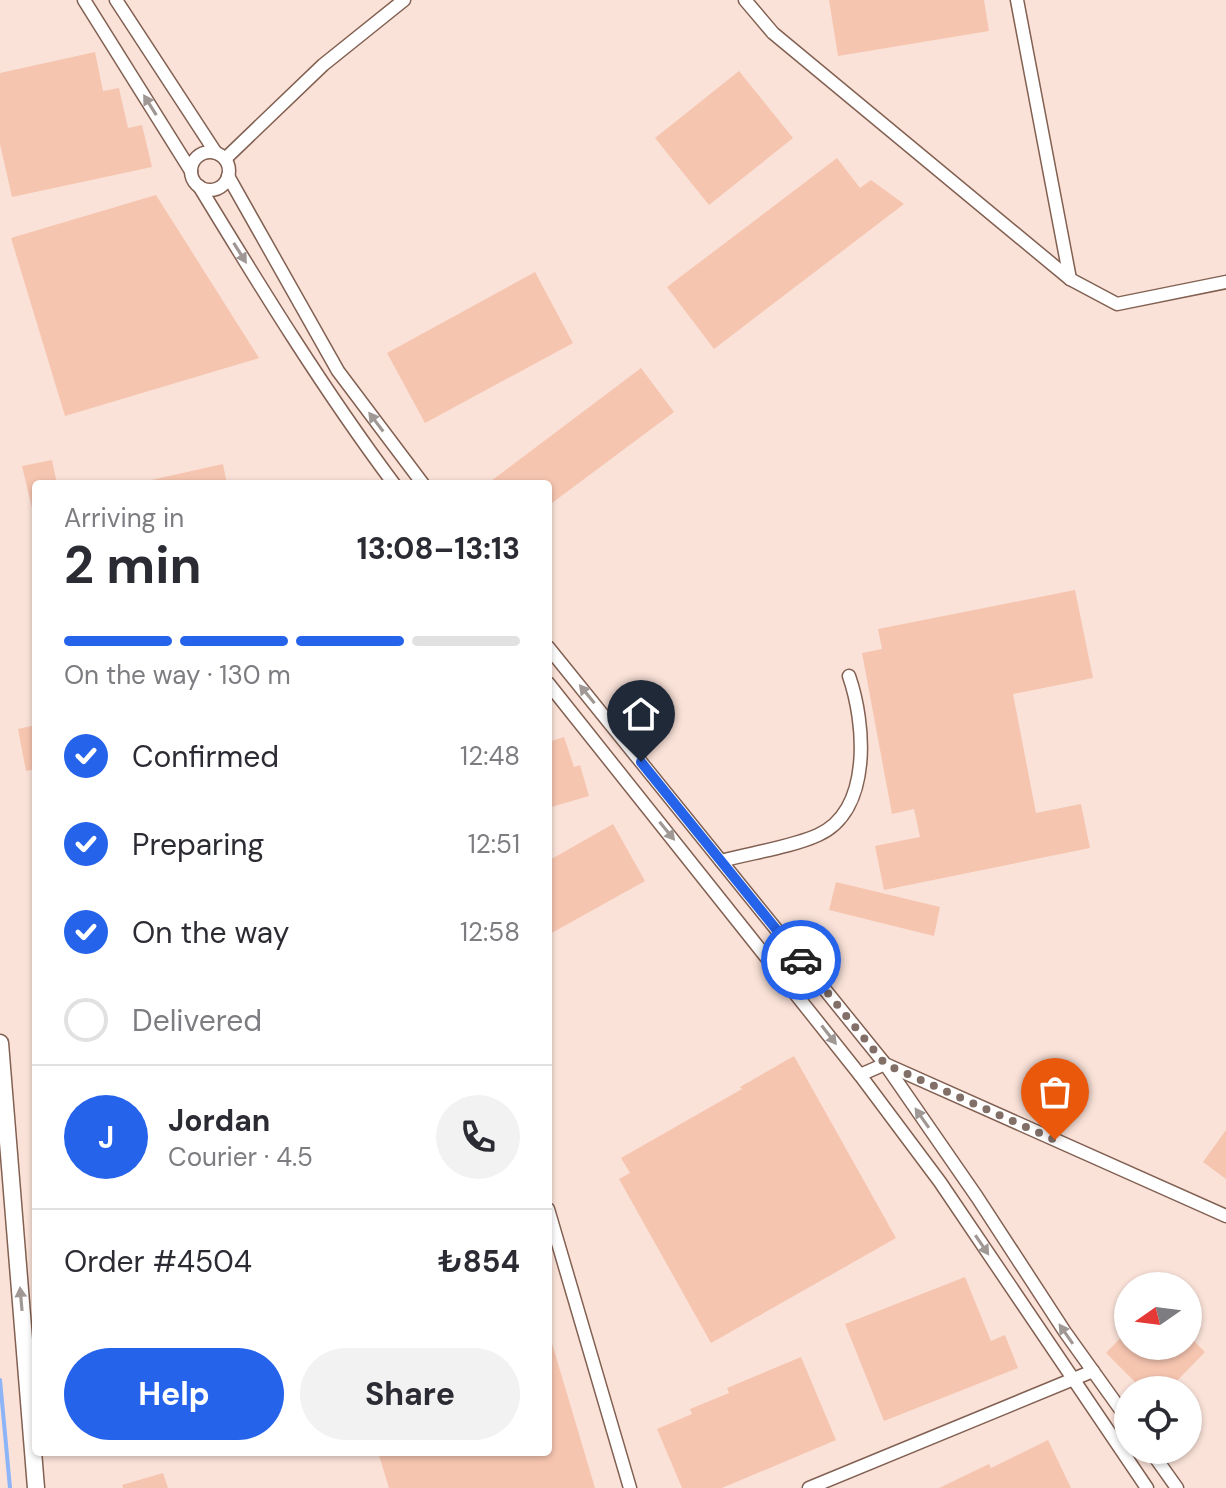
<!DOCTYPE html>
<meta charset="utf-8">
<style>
:root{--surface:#fff;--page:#f2f2f3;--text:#2b2b33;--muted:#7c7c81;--line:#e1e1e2;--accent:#2563eb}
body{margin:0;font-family:"DM Sans",sans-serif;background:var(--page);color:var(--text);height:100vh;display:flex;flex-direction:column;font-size:30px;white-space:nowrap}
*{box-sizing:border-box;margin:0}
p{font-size:26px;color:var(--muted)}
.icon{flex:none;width:44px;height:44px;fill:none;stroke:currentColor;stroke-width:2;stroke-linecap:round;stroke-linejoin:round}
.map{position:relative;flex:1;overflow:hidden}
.side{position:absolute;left:32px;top:480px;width:520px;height:976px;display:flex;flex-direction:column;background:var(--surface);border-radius:8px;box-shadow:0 2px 6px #0004}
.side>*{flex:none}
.needle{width:52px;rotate:256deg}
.tools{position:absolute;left:1114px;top:1272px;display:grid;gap:16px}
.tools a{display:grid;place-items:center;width:88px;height:88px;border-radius:50%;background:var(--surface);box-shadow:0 2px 6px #0004;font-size:40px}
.pin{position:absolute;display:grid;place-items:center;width:68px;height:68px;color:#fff;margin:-82px -34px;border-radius:50% 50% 50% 0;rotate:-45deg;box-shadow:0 0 8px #0007}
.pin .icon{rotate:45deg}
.courier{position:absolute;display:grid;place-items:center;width:80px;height:80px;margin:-40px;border:6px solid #2563eb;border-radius:50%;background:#fff;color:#222;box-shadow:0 2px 10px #0007}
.overview em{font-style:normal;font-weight:700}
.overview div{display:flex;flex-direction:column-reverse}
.overview{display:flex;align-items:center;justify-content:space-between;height:136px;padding:0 32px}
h1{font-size:52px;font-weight:700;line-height:60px}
.bar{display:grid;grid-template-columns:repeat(4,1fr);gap:12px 8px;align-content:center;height:96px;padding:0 32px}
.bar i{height:10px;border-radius:6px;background:var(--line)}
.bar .selected{background:var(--accent)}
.bar p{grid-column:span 4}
.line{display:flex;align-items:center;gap:20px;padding:0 32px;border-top:2px solid var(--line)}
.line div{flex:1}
.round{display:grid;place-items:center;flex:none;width:84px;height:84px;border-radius:42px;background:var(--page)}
ol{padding:0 32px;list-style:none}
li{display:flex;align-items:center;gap:24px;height:88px}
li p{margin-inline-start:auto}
li .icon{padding:8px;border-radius:50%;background:var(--accent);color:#fff;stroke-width:4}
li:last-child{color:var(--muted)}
li i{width:44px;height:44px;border:4px solid var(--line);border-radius:50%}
.action{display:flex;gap:16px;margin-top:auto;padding:16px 32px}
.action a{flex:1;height:92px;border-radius:48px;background:var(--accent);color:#fff;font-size:32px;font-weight:700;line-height:92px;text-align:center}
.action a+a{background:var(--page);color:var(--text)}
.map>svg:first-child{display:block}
</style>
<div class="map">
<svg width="1226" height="1488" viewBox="0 0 1226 1488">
<rect width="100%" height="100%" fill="#fae2d8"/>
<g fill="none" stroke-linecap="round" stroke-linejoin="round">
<!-- stream -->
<polyline stroke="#8cb4f7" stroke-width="4" points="0,1380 10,1488"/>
</g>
<!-- building -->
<g fill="#f6c5b0">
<polygon points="829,0 984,0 989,31 838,56"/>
<polygon points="95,52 103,91 119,88 128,128 142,125 152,167 12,197 0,144 0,73"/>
<polygon points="739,71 793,138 709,205 655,138"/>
<polygon points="837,158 860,188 871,180 904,204 714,349 667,287"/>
<polygon points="156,195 259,358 65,416 11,238"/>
<polygon points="535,272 573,343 425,423 387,353"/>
<polygon points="641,368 674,412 548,506 548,484 487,484"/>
<polygon points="52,460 57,484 36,484 36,508 32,508 22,466"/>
<polygon points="223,464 227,484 151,484 151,480"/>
<polygon points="1075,590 1093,678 1013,694 1036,813 1081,804 1090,848 884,890 875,846 920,837 914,809 892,814 862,653 882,649 878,629"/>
<polygon points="36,725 36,769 26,771 18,729"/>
<polygon points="564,737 574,767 580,765 589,796 548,808 548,742"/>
<polygon points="613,824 645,881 548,935 548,861"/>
<polygon points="836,882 940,907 934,936 829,910"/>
<polygon points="794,1056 896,1238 711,1343 619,1179 630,1173 621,1158 742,1089 740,1087"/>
<polygon points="1226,1130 1226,1179 1203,1162"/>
<polygon points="965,1277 991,1341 1005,1335 1018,1368 884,1421 845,1324"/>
<polygon points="1128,1302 1128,1326 1116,1314"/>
<polygon points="1128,1330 1128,1346 1188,1346 1188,1335 1205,1352 1168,1390 1143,1390 1106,1353"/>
<polygon points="551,1340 595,1488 389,1488 378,1452 548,1452 548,1341"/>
<polygon points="801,1357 836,1440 722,1488 682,1488 657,1429 692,1414 690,1409 729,1393 727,1388"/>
<polygon points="1048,1440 1071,1488 939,1488 989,1464 991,1468"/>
<polygon points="163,1473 168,1488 123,1488 122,1485"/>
</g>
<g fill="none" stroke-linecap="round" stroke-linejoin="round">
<!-- street casing -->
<g stroke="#826052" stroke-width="15">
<g id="street">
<polyline points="84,0 191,171"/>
<polyline points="116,0 216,153"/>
<polyline points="745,0 773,33 1070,279 1117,304 1226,282"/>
<polyline points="1017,0 1070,279"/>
<circle cx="210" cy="171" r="19"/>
<polyline points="225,159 323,65 404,0"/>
<polyline points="228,176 338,371 423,484"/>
<path d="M199,186C261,288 323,389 394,484"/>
<polyline points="548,647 885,1064 977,1197 1065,1332 1128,1420"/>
<polyline points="548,683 860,1075 940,1182 1147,1488"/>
<path d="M721,861C750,853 792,847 818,835C873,810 865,722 849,676"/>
<polyline points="860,1075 885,1064 1226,1216"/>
<polyline points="548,1209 630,1488"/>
<polyline points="1150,1450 1177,1488"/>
<polyline points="809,1488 1093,1371"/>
</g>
</g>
<!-- secondary casing -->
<g stroke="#826052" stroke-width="19">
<polyline id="secondary" points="0,1043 36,1488"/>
</g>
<!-- street -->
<use href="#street" stroke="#fff" stroke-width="12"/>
<!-- secondary -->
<use href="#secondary" stroke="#fff" stroke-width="16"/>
</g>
<!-- one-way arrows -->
<defs><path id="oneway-solid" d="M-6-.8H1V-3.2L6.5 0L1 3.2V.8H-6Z" transform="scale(2)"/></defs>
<g fill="#a09895">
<use href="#oneway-solid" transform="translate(150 105) rotate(-122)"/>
<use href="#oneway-solid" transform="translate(240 253) rotate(58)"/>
<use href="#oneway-solid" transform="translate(376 422) rotate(-127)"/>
<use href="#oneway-solid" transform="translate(587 694) rotate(-129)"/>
<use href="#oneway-solid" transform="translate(667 831) rotate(51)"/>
<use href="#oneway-solid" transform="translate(829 1035) rotate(52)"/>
<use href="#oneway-solid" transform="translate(922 1118) rotate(-125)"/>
<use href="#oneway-solid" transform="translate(982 1245) rotate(56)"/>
<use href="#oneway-solid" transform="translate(21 1299) rotate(-95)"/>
<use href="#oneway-solid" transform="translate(1066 1334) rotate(-125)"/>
</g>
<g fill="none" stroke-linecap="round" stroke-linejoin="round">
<!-- done -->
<polyline stroke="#816f68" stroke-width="8" stroke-dasharray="0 14.4" points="801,960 885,1064 1055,1140"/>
<!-- route -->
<polyline stroke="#2563eb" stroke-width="10" points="641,762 801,960"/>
</g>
</svg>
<div class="tools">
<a><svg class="needle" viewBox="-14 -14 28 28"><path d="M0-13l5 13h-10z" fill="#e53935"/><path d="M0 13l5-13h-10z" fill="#7c7c81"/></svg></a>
<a><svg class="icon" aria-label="locate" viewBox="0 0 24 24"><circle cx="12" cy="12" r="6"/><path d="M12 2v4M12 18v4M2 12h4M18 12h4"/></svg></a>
</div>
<div class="pin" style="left:1055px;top:1140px;background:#ea580c"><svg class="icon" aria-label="bag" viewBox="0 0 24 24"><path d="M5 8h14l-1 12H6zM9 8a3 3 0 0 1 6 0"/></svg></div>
<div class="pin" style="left:641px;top:762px;background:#1f2937"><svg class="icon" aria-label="home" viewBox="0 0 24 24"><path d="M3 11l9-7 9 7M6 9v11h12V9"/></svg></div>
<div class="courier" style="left:801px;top:960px"><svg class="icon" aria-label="car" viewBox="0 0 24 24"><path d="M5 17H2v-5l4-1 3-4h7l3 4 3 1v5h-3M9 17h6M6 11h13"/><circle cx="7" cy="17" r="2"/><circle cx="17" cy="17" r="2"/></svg></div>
<section class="side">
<div class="overview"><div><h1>2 min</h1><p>Arriving in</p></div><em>13:08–13:13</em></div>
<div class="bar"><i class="selected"></i><i class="selected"></i><i class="selected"></i><i></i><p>On the way · 130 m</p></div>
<ol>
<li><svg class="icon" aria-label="check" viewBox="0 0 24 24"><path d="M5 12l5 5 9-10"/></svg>Confirmed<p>12:48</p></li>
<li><svg class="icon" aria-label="check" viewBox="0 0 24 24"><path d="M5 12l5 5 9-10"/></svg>Preparing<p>12:51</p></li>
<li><svg class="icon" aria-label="check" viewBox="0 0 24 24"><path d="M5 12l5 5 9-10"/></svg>On the way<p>12:58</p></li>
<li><i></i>Delivered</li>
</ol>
<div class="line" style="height:144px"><b class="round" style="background:var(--accent);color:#fff">J</b><div><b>Jordan</b><p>Courier · 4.5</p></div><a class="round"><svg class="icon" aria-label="phone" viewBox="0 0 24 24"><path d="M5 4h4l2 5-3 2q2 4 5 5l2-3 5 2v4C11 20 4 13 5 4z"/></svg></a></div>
<div class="line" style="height:104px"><div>Order #4504</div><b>₺854</b></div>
<div class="action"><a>Help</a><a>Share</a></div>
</section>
</div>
